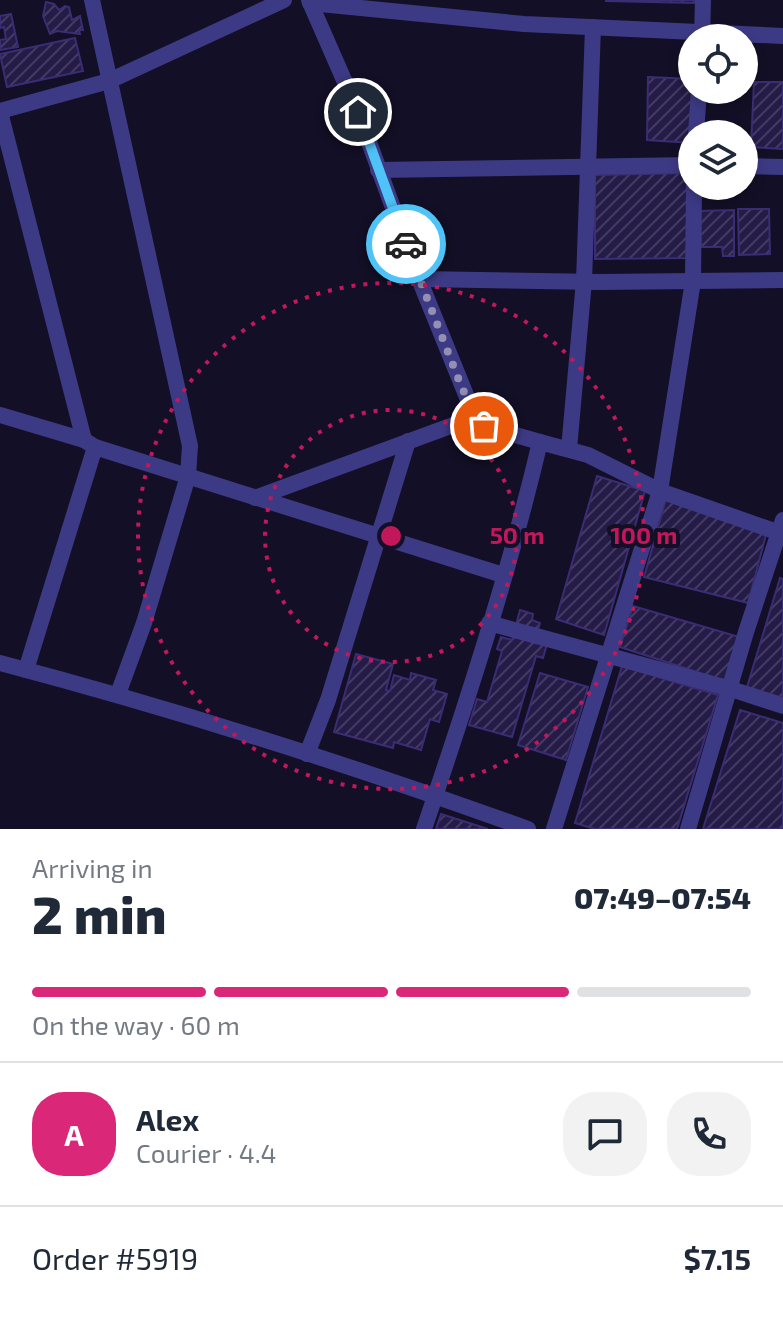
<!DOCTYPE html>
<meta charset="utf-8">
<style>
:root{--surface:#fff;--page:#f2f2f3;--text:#1f2937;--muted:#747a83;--line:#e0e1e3;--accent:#db2777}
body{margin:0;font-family:"Exo 2",sans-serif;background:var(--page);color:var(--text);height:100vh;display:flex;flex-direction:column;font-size:30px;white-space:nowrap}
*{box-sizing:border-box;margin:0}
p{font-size:26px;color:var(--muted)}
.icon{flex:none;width:44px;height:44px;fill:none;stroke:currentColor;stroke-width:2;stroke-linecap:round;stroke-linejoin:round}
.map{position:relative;height:829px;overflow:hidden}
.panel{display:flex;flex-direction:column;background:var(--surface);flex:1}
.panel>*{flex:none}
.tools{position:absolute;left:678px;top:24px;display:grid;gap:16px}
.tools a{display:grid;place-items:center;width:80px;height:80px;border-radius:50%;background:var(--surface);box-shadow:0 4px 12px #0003;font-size:40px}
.pin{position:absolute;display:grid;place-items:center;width:68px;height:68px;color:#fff;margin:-34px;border:4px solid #fff;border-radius:50%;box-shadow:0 2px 8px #0007}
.courier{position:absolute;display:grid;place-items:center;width:80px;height:80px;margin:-40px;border:6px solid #4fc3f7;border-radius:50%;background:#fff;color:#222;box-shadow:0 2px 10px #0007}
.headline em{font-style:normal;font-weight:800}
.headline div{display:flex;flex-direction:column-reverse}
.headline{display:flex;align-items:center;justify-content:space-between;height:136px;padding:0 32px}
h1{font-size:52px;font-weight:800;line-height:60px}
.bar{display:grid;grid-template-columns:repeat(4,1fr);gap:12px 8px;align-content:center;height:96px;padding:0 32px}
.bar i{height:10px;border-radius:6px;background:var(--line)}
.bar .active{background:var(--accent)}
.bar p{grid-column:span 4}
.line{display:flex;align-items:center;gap:20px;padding:0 32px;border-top:2px solid var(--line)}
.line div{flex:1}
.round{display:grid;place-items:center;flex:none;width:84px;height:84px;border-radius:32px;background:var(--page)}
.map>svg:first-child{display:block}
</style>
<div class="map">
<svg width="783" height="829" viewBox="0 0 783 829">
<defs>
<pattern id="building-hatch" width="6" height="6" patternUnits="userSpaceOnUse" patternTransform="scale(2)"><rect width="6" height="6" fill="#241b47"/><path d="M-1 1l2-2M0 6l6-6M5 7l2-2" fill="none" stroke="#433b63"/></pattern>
</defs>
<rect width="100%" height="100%" fill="#130f26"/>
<!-- building -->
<g fill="url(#building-hatch)" stroke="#3b2d73" stroke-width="2">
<polygon points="606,0 695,0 695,3 606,1"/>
<polygon points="46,2 54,4 59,10 65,6 69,7 72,20 80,16 83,30 79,30 80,34 57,31 50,34 43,16"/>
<polygon points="11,14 18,47 0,50 0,40 6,39 4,27 0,28 0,16"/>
<polygon points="75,38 83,71 7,87 0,54"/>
<polygon points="648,77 692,79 692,143 647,140"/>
<polygon points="754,82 783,82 783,149 751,147"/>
<polygon points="691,173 690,258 595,259 595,175"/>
<polygon points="738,209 769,209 770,254 739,255"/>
<polygon points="734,210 734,256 723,256 722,247 701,247 700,211"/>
<polygon points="597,476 645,491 604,635 556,619"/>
<polygon points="666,499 767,531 748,603 644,577"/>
<polygon points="780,578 783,579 783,698 747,687"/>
<polygon points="633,606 739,637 728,682 620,647"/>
<polygon points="520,610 533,614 532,620 540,623 537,633 549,637 543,658 536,656 512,737 469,725 477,699 487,702 502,651 497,649 501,637 512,640"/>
<polygon points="356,654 393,664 386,690 390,691 394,675 410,680 411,673 436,680 433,690 447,694 439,722 430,719 421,750 394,742 393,748 334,732"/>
<polygon points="622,666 718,695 677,829 595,829 575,823"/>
<polygon points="540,673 588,687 566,760 518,745"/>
<polygon points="740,710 783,723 783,829 703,829"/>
<polygon points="441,814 488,829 436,829"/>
</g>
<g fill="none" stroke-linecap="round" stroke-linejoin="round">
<!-- minor -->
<g stroke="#3d3a85" stroke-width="16">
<polyline points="92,0 190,446 188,476 144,623 118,694"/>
<polyline points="309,0 358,112 419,279 475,417 484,426 540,442"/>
<polyline points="310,3 524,24 783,36"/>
<polyline points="702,38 703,0"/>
<polyline points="0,111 109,81 284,0"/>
<polyline points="0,112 84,440"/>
<polyline points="696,134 699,90"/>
<polyline points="744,166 783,167"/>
<polyline points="378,170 692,165"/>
<polyline points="419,279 599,282 783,280"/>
<polyline points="0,415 84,440 95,447 503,575"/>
<polyline points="569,449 584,281 593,27"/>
<polyline points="255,498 475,417"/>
<polyline points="489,623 731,689 783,706"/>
<path d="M0,663C178,710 354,766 528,829"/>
<polyline points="26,670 95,447"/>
<polyline points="307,754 328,700 408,441"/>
<path d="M424,829C467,702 509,573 540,442L588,455L660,491L783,534"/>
<polyline points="554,829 660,491 693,281 694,186"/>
<polyline points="688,829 746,632 783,520"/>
</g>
</g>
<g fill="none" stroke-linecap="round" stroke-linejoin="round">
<!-- done -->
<polyline stroke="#948fb3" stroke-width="8" stroke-dasharray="0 14.4" points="406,244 460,383 475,417 484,426"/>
<!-- route -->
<polyline stroke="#4fc3f7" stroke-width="10" points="358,112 406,244"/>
</g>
<!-- distance rings -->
<g fill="none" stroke="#c2185b" stroke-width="4" stroke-dasharray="4 8">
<circle cx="391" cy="536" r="126"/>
<circle cx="391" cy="536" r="253"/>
</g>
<circle cx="391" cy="536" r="12" fill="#c2185b" stroke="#130f26" stroke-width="4"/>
<g font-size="24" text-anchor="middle" font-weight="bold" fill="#c2185b" stroke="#130f26" stroke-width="8" stroke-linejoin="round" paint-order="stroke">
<text x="517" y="544">50 m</text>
<text x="644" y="544">100 m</text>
</g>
</svg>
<div class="tools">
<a><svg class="icon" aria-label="locate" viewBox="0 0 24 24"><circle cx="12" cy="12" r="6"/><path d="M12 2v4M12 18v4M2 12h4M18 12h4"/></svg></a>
<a><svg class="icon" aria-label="layers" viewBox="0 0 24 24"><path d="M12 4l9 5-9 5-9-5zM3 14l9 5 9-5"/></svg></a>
</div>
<div class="pin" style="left:484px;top:426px;background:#ea580c"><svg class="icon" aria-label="bag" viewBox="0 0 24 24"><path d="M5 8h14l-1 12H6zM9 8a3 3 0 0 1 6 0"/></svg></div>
<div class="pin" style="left:358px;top:112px;background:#1f2937"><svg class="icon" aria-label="home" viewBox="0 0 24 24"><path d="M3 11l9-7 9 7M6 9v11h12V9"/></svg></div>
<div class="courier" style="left:406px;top:244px"><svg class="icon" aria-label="car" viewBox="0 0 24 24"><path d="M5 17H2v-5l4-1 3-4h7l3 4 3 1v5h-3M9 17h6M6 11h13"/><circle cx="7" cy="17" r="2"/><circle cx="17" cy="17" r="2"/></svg></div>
</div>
<section class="panel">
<div class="headline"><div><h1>2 min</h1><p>Arriving in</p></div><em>07:49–07:54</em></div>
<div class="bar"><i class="active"></i><i class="active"></i><i class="active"></i><i></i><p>On the way · 60 m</p></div>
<div class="line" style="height:144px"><b class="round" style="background:var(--accent);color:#fff">A</b><div><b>Alex</b><p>Courier · 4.4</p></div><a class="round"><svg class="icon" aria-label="chat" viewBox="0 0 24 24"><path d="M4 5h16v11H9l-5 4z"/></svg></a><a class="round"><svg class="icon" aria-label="phone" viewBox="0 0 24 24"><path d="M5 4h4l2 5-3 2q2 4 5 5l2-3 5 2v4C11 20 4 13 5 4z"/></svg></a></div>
<div class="line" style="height:104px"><div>Order #5919</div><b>$7.15</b></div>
</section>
